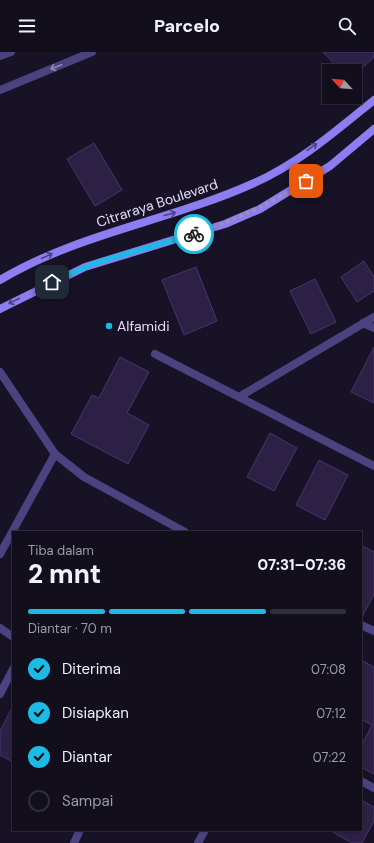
<!DOCTYPE html>
<html lang="id">
<meta charset="utf-8">
<style>
:root{--surface:#120e1c;--page:#1b1725;--text:#f1f3f6;--muted:#9c9ca3;--line:#312e3b;--accent:#1cbbe5}
body{margin:0;font-family:"DM Sans",sans-serif;background:var(--page);color:var(--text);height:100vh;display:flex;flex-direction:column;font-size:15px;white-space:nowrap}
*{box-sizing:border-box;margin:0}
p{font-size:13px;color:var(--muted)}
.icon{flex:none;width:22px;height:22px;fill:none;stroke:currentColor;stroke-width:2;stroke-linecap:round;stroke-linejoin:round}
.map{position:relative;flex:1;overflow:hidden}
.side{position:absolute;left:12px;top:479px;width:350px;height:300px;display:flex;flex-direction:column;background:var(--surface);border-radius:0px;box-shadow:0 1px 3px #0004,0 0 0 1px var(--line)}
.side>*{flex:none}
.needle{width:26px;rotate:296deg}
.fabs{position:absolute;left:322px;top:12px;display:grid;gap:8px}
.fabs a{display:grid;place-items:center;width:40px;height:40px;border-radius:0px;background:var(--surface);box-shadow:0 1px 3px #0004,0 0 0 1px var(--line);font-size:20px}
.pin{position:absolute;display:grid;place-items:center;width:34px;height:34px;color:#fff;margin:-17px;border-radius:8px;box-shadow:0 2px 6px #0006}
.courier{position:absolute;display:grid;place-items:center;width:40px;height:40px;margin:-20px;border:3px solid #1cbbe5;border-radius:50%;background:#fff;color:#222;box-shadow:0 1px 5px #0007}
.head em{font-style:normal;font-weight:800}
.head div{display:flex;flex-direction:column-reverse}
.head{display:flex;align-items:center;justify-content:space-between;height:68px;padding:0 16px}
h1{font-size:26px;font-weight:800;line-height:30px}
.bar{display:grid;grid-template-columns:repeat(4,1fr);gap:6px 4px;align-content:center;height:48px;padding:0 16px}
.bar i{height:5px;border-radius:3px;background:var(--line)}
.bar .on{background:var(--accent)}
.bar p{grid-column:span 4}
ol{padding:0 16px;list-style:none}
li{display:flex;align-items:center;gap:12px;height:44px}
li p{margin-inline-start:auto}
li .icon{padding:4px;border-radius:50%;background:var(--accent);color:#111;stroke-width:4}
li:last-child{color:var(--muted)}
li i{width:22px;height:22px;border:2px solid var(--line);border-radius:50%}
header{display:flex;justify-content:space-between;align-items:center;height:52px;padding:0 16px;background:var(--surface);font-size:18px;font-weight:800}
.map>svg:first-child{display:block}
</style>
<header><svg class="icon" aria-label="menu" viewBox="0 0 24 24"><path d="M4 6h16M4 12h16M4 18h16"/></svg>Parcelo<svg class="icon" aria-label="search" viewBox="0 0 24 24"><circle cx="10" cy="10" r="6"/><path d="M15 15l6 6"/></svg></header>
<div class="map">
<svg width="374" height="791" viewBox="0 0 374 791">
<rect width="100%" height="100%" fill="#181226"/>
<!-- building -->
<g fill="#2c2044" stroke="#46356e">
<polygon points="323,0 374,0 374,5 359,19 341,19"/>
<polygon points="94,91 122,138 95,154 67,107"/>
<polygon points="364,209 374,225 374,239 357,250 341,225"/>
<polygon points="196,215 217,269 184,283 162,228"/>
<polygon points="315,227 336,270 311,282 290,239"/>
<polygon points="374,295 374,351 351,340"/>
<polygon points="120,305 149,320 127,361 149,373 128,412 71,382 92,343 99,346"/>
<polygon points="270,381 297,396 274,439 247,425"/>
<polygon points="319,408 348,423 325,468 296,453"/>
<polygon points="361,493 374,500 374,542 361,567"/>
<polygon points="361,608 374,615 374,722 361,715 361,694 372,673 361,667"/>
<polygon points="13,654 13,710 0,703 0,679"/>
<polygon points="361,748 374,755 374,769 362,791 352,791 329,778 361,778"/>
</g>
<g fill="none" stroke-linecap="round" stroke-linejoin="round">
<!-- minor -->
<g stroke="#4b437f" stroke-width="8">
<polyline points="0,4 11,0"/>
<polyline points="0,38 92,0"/>
<polyline points="363,271 374,276"/>
<polyline points="155,302 374,414"/>
<polyline points="0,320 55,402 84,425 185,480"/>
<polyline points="239,345 374,265"/>
<polyline points="0,502 55,402"/>
<polyline points="361,573 374,579"/>
<polyline points="0,576 13,585"/>
<polyline points="0,642 13,617"/>
<polyline points="361,729 374,736"/>
<polyline points="74,791 80,778"/>
<polyline points="198,791 205,778"/>
</g>
<!-- secondary -->
<g stroke="#8c7df0" stroke-width="8">
<path d="M0,228C79,181 169,169 252,132C297,113 337,78 374,48"/>
<polyline points="0,257 85,215 225,172 260,157 330,114 374,77"/>
</g>
</g>
<!-- one-way arrows -->
<defs><path id="oneway-shaft" d="M-6 0H5M1.5-3L5.5 0L1.5 3" fill="none" stroke-width="1.6" stroke-linecap="round" stroke-linejoin="round"/></defs>
<use stroke="#8f87b7" href="#oneway-shaft" transform="translate(56 15) rotate(158)"/>
<g stroke="#4c4281">
<use href="#oneway-shaft" transform="translate(312 95) rotate(-35)"/>
<use href="#oneway-shaft" transform="translate(170 162) rotate(-15)"/>
<use href="#oneway-shaft" transform="translate(47 204) rotate(-25)"/>
<use href="#oneway-shaft" transform="translate(14 249) rotate(154)"/>
</g>
<g fill="none" stroke-linecap="round" stroke-linejoin="round">
<!-- done -->
<path stroke="#9b95b0" stroke-width="4" stroke-dasharray="0 7.2" d="M194,182C235,168 271,152 306,129"/>
<!-- route -->
<polyline stroke="#1cbbe5" stroke-width="5" points="52,230 95,211 194,182"/>
</g>
<!-- markers -->
<circle fill="#1cbbe5" stroke="#181226" stroke-width="1.5" cx="109" cy="274" r="4"/>
<g text-anchor="middle" stroke-width="4" stroke-linejoin="round" paint-order="stroke">
<!-- street labels -->
<g font-size="14" fill="#e2dbfb" stroke="#181226">
<text transform="translate(157 151) rotate(-18)" y="5">Citraraya Boulevard</text>
</g>
<!-- poi labels -->
<g font-size="14" fill="#e2dbfb" stroke="#181226" text-anchor="start">
<text x="117" y="279">Alfamidi</text>
</g>
</g>
</svg>
<div class="fabs">
<a><svg class="needle" viewBox="-14 -14 28 28"><path d="M0-13l5 13h-10z" fill="#e53935"/><path d="M0 13l5-13h-10z" fill="#9c9ca3"/></svg></a>
</div>
<div class="pin" style="left:306px;top:129px;background:#ea580c"><svg class="icon" aria-label="bag" viewBox="0 0 24 24"><path d="M5 8h14l-1 12H6zM9 8a3 3 0 0 1 6 0"/></svg></div>
<div class="pin" style="left:52px;top:230px;background:#1f2937"><svg class="icon" aria-label="home" viewBox="0 0 24 24"><path d="M3 11l9-7 9 7M6 9v11h12V9"/></svg></div>
<div class="courier" style="left:194px;top:182px"><svg class="icon" aria-label="bike" viewBox="0 0 24 24"><circle cx="6" cy="16" r="4"/><circle cx="18" cy="16" r="4"/><path d="M6 16l4-8h5l3 8M10 8l3 8H6M13 5h3"/></svg></div>
<section class="side">
<div class="head"><div><h1>2 mnt</h1><p>Tiba dalam</p></div><em>07:31–07:36</em></div>
<div class="bar"><i class="on"></i><i class="on"></i><i class="on"></i><i></i><p>Diantar · 70 m</p></div>
<ol>
<li><svg class="icon" aria-label="check" viewBox="0 0 24 24"><path d="M5 12l5 5 9-10"/></svg>Diterima<p>07:08</p></li>
<li><svg class="icon" aria-label="check" viewBox="0 0 24 24"><path d="M5 12l5 5 9-10"/></svg>Disiapkan<p>07:12</p></li>
<li><svg class="icon" aria-label="check" viewBox="0 0 24 24"><path d="M5 12l5 5 9-10"/></svg>Diantar<p>07:22</p></li>
<li><i></i>Sampai</li>
</ol>
</section>
</div>
